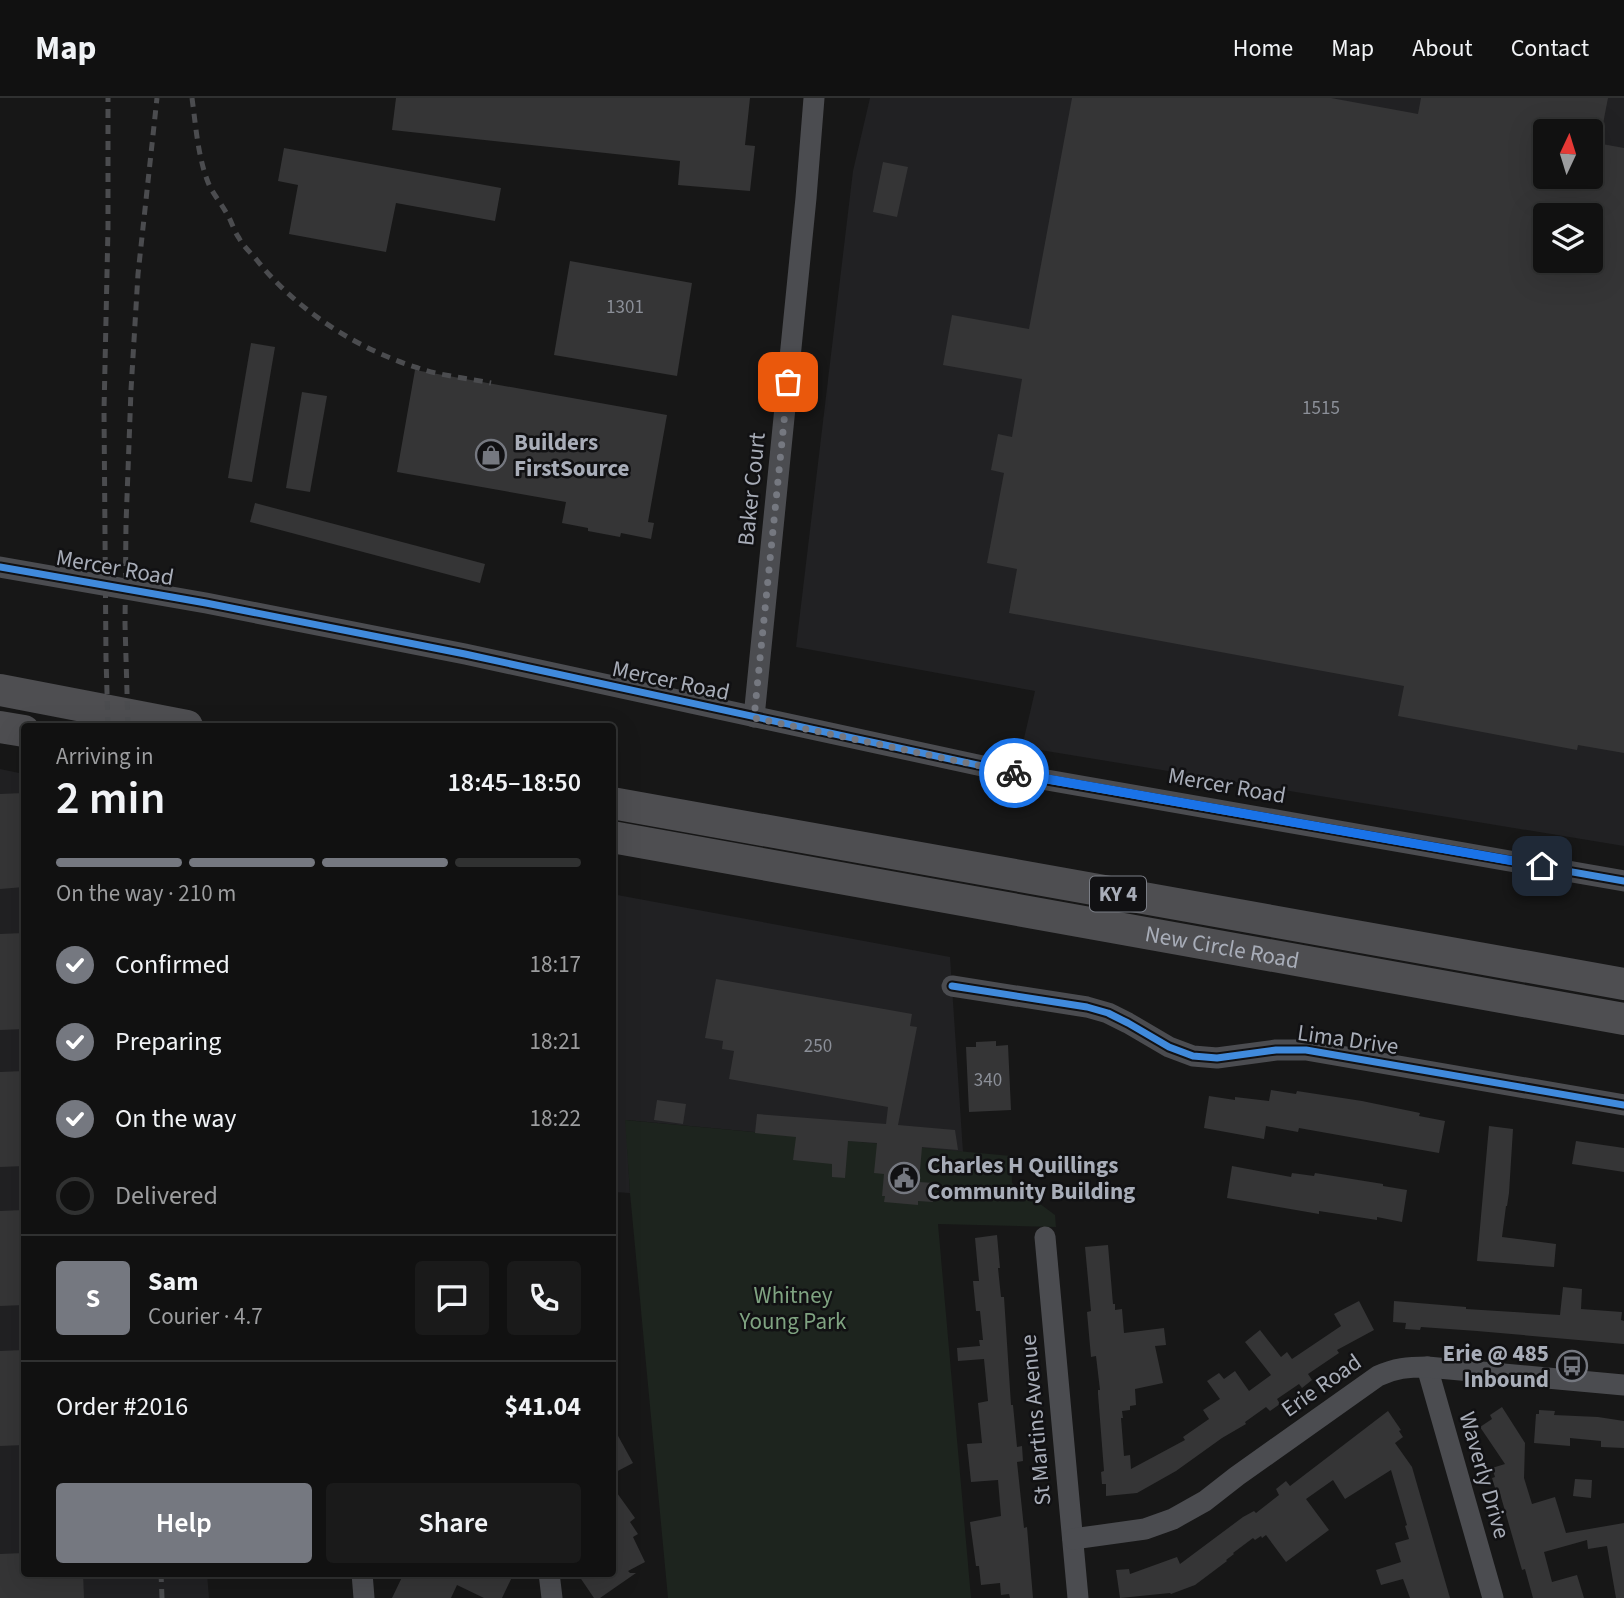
<!DOCTYPE html>
<meta charset="utf-8">
<style>
:root{--surface:#111;--page:#1a1a1a;--text:#f1f3f6;--muted:#9c9d9f;--line:#303131;--accent:#757880}
body{margin:0;font-family:"Source Sans 3",sans-serif;background:var(--page);color:var(--text);height:100vh;display:flex;flex-direction:column;font-size:26px;white-space:nowrap}
*{box-sizing:border-box;margin:0}
p{font-size:23px;color:var(--muted)}
.icon{flex:none;width:38px;height:38px;fill:none;stroke:currentColor;stroke-width:2;stroke-linecap:round;stroke-linejoin:round}
.map{position:relative;flex:1;overflow:hidden}
.panel{position:absolute;left:21px;top:625px;width:595px;height:854px;display:flex;flex-direction:column;background:var(--surface);border-radius:7px;box-shadow:0 7px 28px #0002,0 0 0 2px var(--line)}
.panel>*{flex:none}
.needle{width:46px;rotate:4deg}
.buttons{position:absolute;left:1533px;top:21px;display:grid;gap:14px}
.buttons a{display:grid;place-items:center;width:70px;height:70px;border-radius:7px;background:var(--surface);box-shadow:0 7px 28px #0002,0 0 0 2px var(--line);font-size:35px}
.pin{position:absolute;display:grid;place-items:center;width:60px;height:60px;color:#fff;margin:-30px;border-radius:14px;box-shadow:0 4px 10px #0006}
.courier{position:absolute;display:grid;place-items:center;width:70px;height:70px;margin:-35px;border:5px solid #1a73e8;border-radius:50%;background:#fff;color:#222;box-shadow:0 2px 9px #0007}
.overview em{font-style:normal;font-weight:600}
.overview div{display:flex;flex-direction:column-reverse}
.overview{display:flex;align-items:center;justify-content:space-between;height:119px;padding:0 35px}
h1{font-size:46px;font-weight:600;line-height:52px}
.bar{display:grid;grid-template-columns:repeat(4,1fr);gap:10px 7px;align-content:center;height:84px;padding:0 35px}
.bar i{height:9px;border-radius:5px;background:var(--line)}
.bar .on{background:var(--accent)}
.bar p{grid-column:span 4}
.line{display:flex;align-items:center;gap:18px;padding:0 35px;border-top:2px solid var(--line)}
.line div{flex:1}
.round{display:grid;place-items:center;flex:none;width:74px;height:74px;border-radius:7px;background:var(--page)}
ol{padding:0 35px;list-style:none}
li{display:flex;align-items:center;gap:21px;height:77px}
li p{margin-inline-start:auto}
li .icon{padding:7px;border-radius:50%;background:var(--accent);color:#fff;stroke-width:4}
li:last-child{color:var(--muted)}
li i{width:38px;height:38px;border:4px solid var(--line);border-radius:50%}
.cta{display:flex;gap:14px;margin-top:auto;padding:14px 35px}
.cta a{flex:1;height:80px;border-radius:7px;background:var(--accent);color:#fff;font-size:28px;font-weight:600;line-height:80px;text-align:center}
.cta a+a{background:var(--page);color:var(--text)}
header{display:flex;align-items:center;gap:42px;box-sizing:border-box;height:98px;padding:0 35px;background:var(--surface);border-bottom:2px solid var(--line)}
header strong{font-size:33px}
nav{display:flex;gap:38px;margin-inline-start:auto;font-size:24px}
.map>svg:first-child{display:block}
</style>
<header>
<strong>Map</strong>
<nav><a>Home</a><a>Map</a><a>About</a><a>Contact</a></nav>
</header>
<div class="map">
<svg width="1624" height="1500" viewBox="0 0 1624 1500">
<rect width="100%" height="100%" fill="#171717"/>
<!-- built -->
<g fill="#212123" fill-rule="evenodd">
<path d="M870,0H1624V748L1022,649L1035,593L796,549L853,73ZM1545,33H1591V79H1545ZM1545,117H1591V163H1545Z"/>
<polygon points="0,671 24,676 24,1475 207,1475 209,1500 0,1500"/>
<polygon points="612,796 950,859 963,1054 626,1022 630,1095 613,1094"/>
</g>
<!-- green -->
<polygon fill="#1d241e" points="625,1022 1011,1058 1012,1085 1055,1117 1056,1129 938,1126 971,1500 668,1500 630,1095"/>
<!-- building -->
<g fill="#353536" fill-rule="evenodd">
<polygon points="396,0 750,0 745,47 755,48 750,93 678,87 680,63 392,32"/>
<path d="M1072,0H1331L1418,16L1421,0H1608L1601,36L1545,25V79H1591V44L1624,50V655L1578,647L1577,652L1398,618L1404,588L1009,515L1017,471L987,465L1004,375L991,372L998,336L1012,339L1022,281L943,267L952,217L1029,231ZM1545,117H1591V163H1545Z"/>
<polygon points="284,50 501,90 495,123 396,105 386,154 289,136 298,87 278,83"/>
<polygon points="883,64 908,69 897,119 873,114"/>
<polygon points="570,163 692,185 677,278 554,257"/>
<polygon points="251,245 275,249 252,384 228,380"/>
<polygon points="415,272 667,317 648,424 654,425 651,441 621,435 620,439 588,433 588,430 562,425 566,404 397,374"/>
<polygon points="302,294 327,298 310,394 286,390"/>
<polygon points="255,405 485,466 480,485 250,424"/>
<polygon points="24,695 24,789 0,791 0,696"/>
<polygon points="24,835 24,931 0,932 0,836"/>
<polygon points="716,881 912,916 910,928 917,929 898,1027 955,1032 958,1052 922,1049 919,1084 934,1085 933,1104 918,1103 918,1107 884,1104 885,1098 882,1098 884,1076 874,1075 877,1045 848,1043 845,1080 832,1079 832,1066 793,1062 796,1039 755,1035 757,1016 886,1026 888,1009 729,981 734,953 722,951 723,943 705,940"/>
<polygon points="996,943 996,948 1008,947 1011,1012 969,1014 966,949 976,949 976,944"/>
<polygon points="24,973 24,1068 0,1069 0,974"/>
<polygon points="1271,992 1296,996 1297,993 1362,1003 1420,1015 1419,1018 1445,1023 1439,1055 1299,1030 1298,1034 1266,1028 1264,1041 1204,1030 1209,998 1235,1002 1235,999 1269,1003"/>
<polygon points="657,1002 686,1006 683,1026 654,1022"/>
<polygon points="1489,1028 1513,1031 1509,1095 1507,1108 1506,1108 1502,1139 1556,1146 1554,1169 1477,1163"/>
<polygon points="1576,1043 1624,1050 1624,1074 1572,1066"/>
<polygon points="1232,1068 1291,1079 1292,1075 1314,1078 1315,1075 1383,1086 1383,1088 1407,1092 1402,1124 1377,1119 1377,1122 1319,1113 1319,1116 1227,1100"/>
<polygon points="24,1112 24,1207 0,1208 0,1113"/>
<polygon points="997,1137 1000,1170 998,1170 1001,1199 1004,1199 1011,1307 1013,1307 1017,1349 1022,1348 1023,1363 1017,1364 1024,1430 1027,1429 1033,1500 1010,1500 1009,1496 1001,1497 1000,1485 981,1487 979,1468 976,1468 970,1424 1001,1418 998,1382 971,1384 967,1346 982,1345 978,1305 988,1303 984,1261 958,1263 957,1250 980,1248 979,1242 983,1242 980,1213 976,1213 973,1183 979,1183 975,1140"/>
<polygon points="1108,1147 1113,1206 1115,1206 1115,1212 1122,1211 1124,1235 1164,1230 1166,1247 1155,1248 1163,1285 1135,1291 1136,1307 1130,1308 1130,1312 1122,1313 1123,1320 1121,1320 1124,1358 1130,1357 1131,1371 1185,1342 1183,1339 1209,1321 1203,1312 1220,1301 1207,1283 1219,1275 1224,1281 1235,1273 1249,1293 1271,1277 1245,1244 1260,1232 1281,1259 1287,1254 1292,1261 1341,1228 1334,1216 1359,1203 1374,1232 1337,1252 1339,1255 1308,1276 1312,1282 1302,1290 1299,1286 1277,1301 1280,1306 1270,1313 1266,1309 1245,1324 1246,1326 1222,1340 1176,1373 1137,1395 1106,1398 1106,1386 1102,1386 1101,1374 1104,1373 1098,1296 1098,1292 1100,1292 1096,1258 1091,1259 1087,1214 1091,1213 1085,1149"/>
<polygon points="1563,1189 1582,1191 1581,1211 1622,1214 1621,1222 1624,1223 1624,1246 1477,1233 1421,1229 1420,1232 1405,1231 1406,1225 1393,1224 1394,1203 1466,1209 1466,1211 1560,1217"/>
<polygon points="24,1252 24,1347 0,1348 0,1253"/>
<polygon points="1502,1309 1525,1345 1524,1380 1532,1406 1555,1399 1566,1435 1624,1425 1624,1500 1616,1500 1607,1448 1588,1451 1587,1442 1544,1454 1552,1484 1577,1477 1584,1500 1533,1500 1525,1471 1522,1472 1499,1392 1496,1393 1492,1380 1495,1379 1492,1370 1505,1366 1480,1329 1492,1321 1490,1317"/>
<polygon points="1539,1312 1555,1313 1554,1317 1598,1319 1624,1323 1624,1350 1601,1349 1601,1343 1570,1340 1570,1348 1534,1345 1536,1316 1539,1316"/>
<polygon points="1388,1313 1401,1332 1399,1333 1403,1339 1395,1345 1412,1369 1450,1500 1410,1500 1403,1481 1381,1487 1376,1472 1401,1464 1395,1445 1409,1441 1405,1428 1407,1427 1391,1372 1345,1401 1333,1382 1306,1401 1329,1432 1286,1464 1266,1437 1262,1440 1261,1438 1255,1442 1253,1440 1233,1455 1234,1456 1226,1462 1227,1463 1195,1487 1171,1496 1170,1495 1120,1500 1116,1472 1129,1471 1130,1476 1177,1459 1180,1466 1243,1419 1254,1413 1256,1415 1279,1397 1276,1391 1286,1383 1290,1388"/>
<polygon points="612,1327 633,1365 612,1376"/>
<polygon points="1575,1381 1592,1382 1591,1400 1573,1398"/>
<polygon points="612,1388 635,1420 630,1424 638,1436 633,1439 645,1464 628,1473 630,1475 636,1475 600,1500 594,1500 577,1475 612,1475"/>
<polygon points="24,1455 24,1475 83,1475 84,1500 0,1500 0,1456"/>
<polygon points="404,1475 514,1475 502,1500 484,1500 457,1487 451,1500 392,1500"/>
</g>
<g fill="none" stroke-linecap="round" stroke-linejoin="round">
<!-- minor -->
<g stroke="#4b4c50" stroke-width="21">
<polyline points="0,469 206,505 465,556 1047,682 1624,783"/>
<polyline points="754,619 806,100 814,0"/>
<polyline points="952,888 1087,909 1108,915 1128,925 1169,949 1193,958 1217,960 1276,952 1306,952 1624,1007"/>
<polyline points="1045,1139 1078,1500"/>
<polyline points="1427,1269 1493,1500"/>
<path d="M1073,1441L1145,1431L1173,1421L1205,1403L1237,1378L1378,1278C1395,1270 1408,1269 1427,1269L1624,1287"/>
<polyline points="362,1475 364,1500"/>
<polyline points="549,1475 552,1500"/>
</g>
<!-- highway -->
<g stroke="#4e4e51" stroke-width="32">
<polyline points="0,592 187,628"/>
<polyline points="0,629 24,633"/>
<polyline points="612,705 1624,886"/>
<path id="s1" d="M612,739L1624,921"/>
</g>
<!-- rail -->
<g stroke="#4b4c4f" stroke-width="5" stroke-dasharray="9 7" stroke-linecap="butt">
<path d="M192,0C196,29 198,62 210,89C215,98 222,107 227,116C232,124 234,133 239,140C243,148 250,154 256,161C296,212 357,251 418,270C441,278 467,280 491,285"/>
<polyline points="108,628 106,560 104,313 108,130 108,0"/>
<polyline points="128,628 125,526 126,426 131,292 138,176 157,0"/>
<polyline points="161,1475 162,1500"/>
</g>
<!-- cycleway casing -->
<g stroke="#111113" stroke-width="11">
<g id="cycleway">
<polyline points="0,469 206,505 465,556 1047,682 1624,783"/>
<polyline points="952,888 1087,909 1108,915 1128,925 1169,949 1193,958 1217,960 1276,952 1306,952 1624,1007"/>
</g>
</g>
<!-- cycleway -->
<use href="#cycleway" stroke="#408adc" stroke-width="7"/>
</g>
<g fill="none" stroke-linecap="round" stroke-linejoin="round">
<!-- done -->
<polyline stroke="#757880" stroke-width="7" stroke-dasharray="0 12.6" points="788,284 754,620 1014,675"/>
<!-- route -->
<polyline stroke="#1a73e8" stroke-width="9" points="1014,675 1542,768"/>
</g>
<!-- icons -->
<defs>
<g id="shop-ring" transform="scale(1.575)"><circle r="9.5" fill="#111113" stroke="#757880" stroke-width="1.5"/><path d="M-5-2.5h2.3a2.7 3.5 0 0 1 5.4 0H5L5.5 6h-11ZM-1.5-2.5h3a1.5 2.3 0 0 0-3 0Z" fill="#757880"/></g>
<g id="civic-ring" transform="scale(1.575)"><circle r="9.5" fill="#111113" stroke="#757880" stroke-width="1.5"/><path d="M-.6-6.5H3V-4.5H.6V-3L4-1V1h2V6H-6V1h2V-1L-.6-3ZM-1.2 2.5V6h2.4V2.5Z" fill="#757880"/></g>
<g id="bus-ring" transform="scale(1.575)"><circle r="9.5" fill="#111113" stroke="#757880" stroke-width="1.5"/><path d="M-5-6H5V4H4V6H2V4H-2V6H-4V4H-5ZM-3.5-4V0h7V-4ZM-3.5 1.2v1.5H-2V1.2ZM2 1.2v1.5H3.5V1.2Z" fill="#757880"/></g>
</defs>
<g fill-rule="evenodd">
<use href="#shop-ring" x="491" y="357"/>
<use href="#civic-ring" x="904" y="1080"/>
<use href="#bus-ring" x="1572" y="1268"/>
</g>
<g text-anchor="middle" stroke-width="5" stroke-linejoin="round" paint-order="stroke">
<!-- number labels -->
<g font-size="19" fill="#8b8f98">
<text x="625" y="215">1301</text>
<text x="1321" y="316">1515</text>
<text x="818" y="954">250</text>
<text x="988" y="988">340</text>
</g>
<!-- shield labels -->
<rect fill="#111113" stroke="#7b7e86" stroke-width="2" x="1090" y="778.5" width="56" height="35" rx="5"/>
<g font-size="21" font-weight="bold" fill="#a8adb8">
<text x="1118" y="803">KY 4</text>
</g>
<!-- poi labels -->
<g font-size="23" font-weight="bold" fill="#a8adb8" stroke="#111113" text-anchor="start">
<text x="514" y="352">Builders<tspan x="514" dy="26">FirstSource</tspan></text>
<text x="927" y="1075">Charles H Quillings<tspan x="927" dy="26">Community Building</tspan></text>
<text x="1549" y="1263" text-anchor="end">Erie @ 485<tspan x="1549" dy="26">Inbound</tspan></text>
</g>
<!-- street labels -->
<g font-size="23" fill="#a8adb8" stroke="#111113">
<text transform="translate(751 391) rotate(-84)" y="8">Baker Court</text>
<text transform="translate(115 469) rotate(10)" y="8">Mercer Road</text>
<text transform="translate(671 582) rotate(12)" y="8">Mercer Road</text>
<text transform="translate(1227 687) rotate(10)" y="8">Mercer Road</text>
<text dy="8" stroke="none"><textPath href="#s1" startOffset="620">New Circle Road</textPath></text>
<text transform="translate(1348 941) rotate(8)" y="8">Lima Drive</text>
<text transform="translate(1321 1287) rotate(-35)" y="8">Erie Road</text>
<text transform="translate(1035 1322) rotate(-95)" y="8">St Martins Avenue</text>
<text transform="translate(1485 1377) rotate(74)" y="8">Waverly Drive</text>
</g>
<!-- park labels -->
<g font-size="23" fill="#7fa381" stroke="#111113">
<text x="793" y="1205">Whitney<tspan x="793" dy="26">Young Park</tspan></text>
</g>
</g>
</svg>
<div class="buttons">
<a><svg class="needle" viewBox="-14 -14 28 28"><path d="M0-13l5 13h-10z" fill="#e53935"/><path d="M0 13l5-13h-10z" fill="#9c9d9f"/></svg></a>
<a><svg class="icon" aria-label="layers" viewBox="0 0 24 24"><path d="M12 4l9 5-9 5-9-5zM3 14l9 5 9-5"/></svg></a>
</div>
<div class="pin" style="left:788px;top:284px;background:#ea580c"><svg class="icon" aria-label="bag" viewBox="0 0 24 24"><path d="M5 8h14l-1 12H6zM9 8a3 3 0 0 1 6 0"/></svg></div>
<div class="pin" style="left:1542px;top:768px;background:#1f2937"><svg class="icon" aria-label="home" viewBox="0 0 24 24"><path d="M3 11l9-7 9 7M6 9v11h12V9"/></svg></div>
<div class="courier" style="left:1014px;top:675px"><svg class="icon" aria-label="bike" viewBox="0 0 24 24"><circle cx="6" cy="16" r="4"/><circle cx="18" cy="16" r="4"/><path d="M6 16l4-8h5l3 8M10 8l3 8H6M13 5h3"/></svg></div>
<section class="panel">
<div class="overview"><div><h1>2 min</h1><p>Arriving in</p></div><em>18:45–18:50</em></div>
<div class="bar"><i class="on"></i><i class="on"></i><i class="on"></i><i></i><p>On the way · 210 m</p></div>
<ol>
<li><svg class="icon" aria-label="check" viewBox="0 0 24 24"><path d="M5 12l5 5 9-10"/></svg>Confirmed<p>18:17</p></li>
<li><svg class="icon" aria-label="check" viewBox="0 0 24 24"><path d="M5 12l5 5 9-10"/></svg>Preparing<p>18:21</p></li>
<li><svg class="icon" aria-label="check" viewBox="0 0 24 24"><path d="M5 12l5 5 9-10"/></svg>On the way<p>18:22</p></li>
<li><i></i>Delivered</li>
</ol>
<div class="line" style="height:126px"><b class="round" style="background:var(--accent);color:#fff">S</b><div><b>Sam</b><p>Courier · 4.7</p></div><a class="round"><svg class="icon" aria-label="chat" viewBox="0 0 24 24"><path d="M4 5h16v11H9l-5 4z"/></svg></a><a class="round"><svg class="icon" aria-label="phone" viewBox="0 0 24 24"><path d="M5 4h4l2 5-3 2q2 4 5 5l2-3 5 2v4C11 20 4 13 5 4z"/></svg></a></div>
<div class="line" style="height:91px"><div>Order #2016</div><b>$41.04</b></div>
<div class="cta"><a>Help</a><a>Share</a></div>
</section>
</div>
